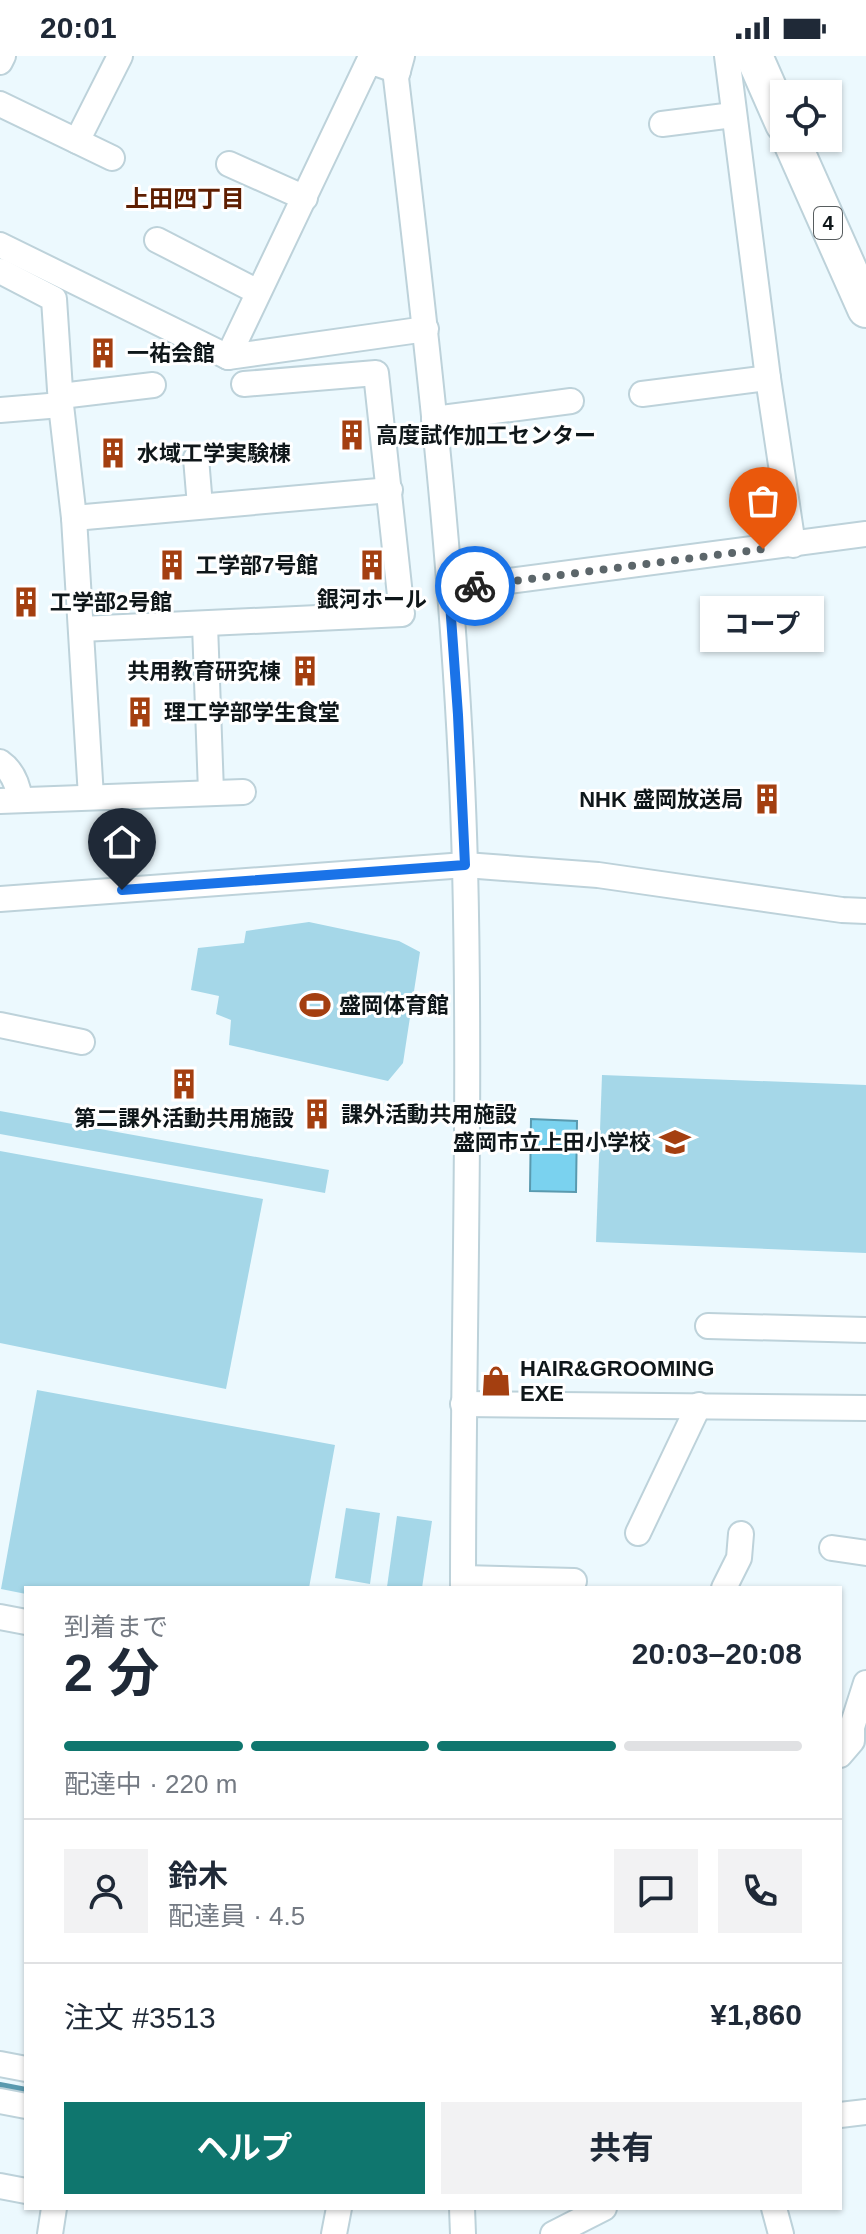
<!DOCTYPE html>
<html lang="ja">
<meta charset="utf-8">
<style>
:root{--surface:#fff;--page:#f2f2f3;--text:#1f2937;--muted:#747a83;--line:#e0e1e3;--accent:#0f766e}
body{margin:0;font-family:Arial,"Noto Sans JP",sans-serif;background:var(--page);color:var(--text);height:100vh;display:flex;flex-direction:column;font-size:30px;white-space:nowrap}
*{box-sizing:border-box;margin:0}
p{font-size:26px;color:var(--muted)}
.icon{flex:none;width:44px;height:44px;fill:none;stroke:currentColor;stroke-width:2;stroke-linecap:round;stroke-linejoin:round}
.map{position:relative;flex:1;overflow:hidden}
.drawer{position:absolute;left:24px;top:1530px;width:818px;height:624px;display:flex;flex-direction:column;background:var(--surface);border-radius:0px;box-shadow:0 2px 6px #0004}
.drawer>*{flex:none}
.tools{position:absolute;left:770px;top:24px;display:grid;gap:16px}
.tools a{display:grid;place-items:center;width:72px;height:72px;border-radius:0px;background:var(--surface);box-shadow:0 2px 6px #0004;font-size:40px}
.pin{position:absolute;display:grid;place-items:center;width:68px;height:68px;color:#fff;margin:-82px -34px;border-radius:50% 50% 50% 0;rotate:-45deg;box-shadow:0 0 8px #0007}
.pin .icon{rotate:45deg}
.courier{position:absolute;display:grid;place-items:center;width:80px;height:80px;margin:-40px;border:6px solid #1a73e8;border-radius:50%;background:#fff;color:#222;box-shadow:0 2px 10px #0007}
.bubble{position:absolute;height:56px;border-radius:0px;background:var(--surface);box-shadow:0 2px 6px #0004;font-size:26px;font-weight:700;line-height:56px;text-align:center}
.summary em{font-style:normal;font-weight:700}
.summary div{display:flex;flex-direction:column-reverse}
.summary{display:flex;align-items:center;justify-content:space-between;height:136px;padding:0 40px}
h1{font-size:52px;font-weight:700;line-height:60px}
.bar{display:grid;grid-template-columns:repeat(4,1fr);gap:12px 8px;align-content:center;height:96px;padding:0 40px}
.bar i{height:10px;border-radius:6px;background:var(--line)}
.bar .active{background:var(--accent)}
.bar p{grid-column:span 4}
.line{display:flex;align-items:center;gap:20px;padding:0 40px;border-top:2px solid var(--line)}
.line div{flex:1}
.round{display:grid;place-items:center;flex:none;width:84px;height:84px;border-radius:0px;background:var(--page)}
.action{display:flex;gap:16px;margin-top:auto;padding:16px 40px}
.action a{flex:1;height:92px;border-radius:0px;background:var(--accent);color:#fff;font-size:32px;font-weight:700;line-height:92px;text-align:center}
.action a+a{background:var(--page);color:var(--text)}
.status{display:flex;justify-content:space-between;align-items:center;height:56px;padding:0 40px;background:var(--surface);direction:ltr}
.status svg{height:22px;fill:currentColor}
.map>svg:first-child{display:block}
</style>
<div class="status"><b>20:01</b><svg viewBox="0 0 49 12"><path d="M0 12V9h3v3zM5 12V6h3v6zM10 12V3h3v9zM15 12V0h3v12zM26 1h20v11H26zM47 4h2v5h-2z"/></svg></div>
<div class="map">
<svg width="866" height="2178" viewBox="0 0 866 2178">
<rect width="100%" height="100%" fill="#ecf9fe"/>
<!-- green -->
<g fill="#a5d7e8">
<polygon points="309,866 399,885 420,896 403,1007 388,1025 229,989 231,964 216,958 219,940 191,934 198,892 244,887 246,875"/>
<polygon points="602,1019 866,1029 866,1197 596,1186"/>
<polygon points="0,1055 329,1114 325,1137 0,1078"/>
<polygon points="0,1095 263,1143 226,1333 0,1287"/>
<polygon points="37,1334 335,1389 309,1532 26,1532 26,1538 1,1533"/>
<polygon points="346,1452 380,1457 370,1528 335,1522"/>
<polygon points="397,1460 432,1465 422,1532 387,1531"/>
</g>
<!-- water -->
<polygon fill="#7ad2ef" stroke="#5a9aaf" stroke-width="2" points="531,1063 577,1065 576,1136 530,1135"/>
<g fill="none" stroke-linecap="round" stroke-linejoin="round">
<!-- stream -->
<polyline stroke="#5a9aaf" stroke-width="6" points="0,2029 26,2034"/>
<!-- minor casing -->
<g stroke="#bdd2da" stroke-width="28">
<g id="minor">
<path d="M402,0L396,22C427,284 458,546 465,810C471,1050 463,1291 463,1532"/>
<polyline points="727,0 768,322 793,489"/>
<polyline points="0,6 3,0"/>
<polyline points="0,48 112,102"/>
<polyline points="662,68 733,59"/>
<polyline points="77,85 120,0"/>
<polyline points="229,108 305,142"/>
<polyline points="157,184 258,236"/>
<polyline points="0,189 228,301 426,273"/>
<polyline points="0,215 54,243 61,349 74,462 91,741"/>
<polyline points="228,301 369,5 398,15"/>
<polyline points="642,338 768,322"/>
<polyline points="61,340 153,329"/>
<polyline points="0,354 61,349"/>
<polyline points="434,363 571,345"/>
<polyline points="196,402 200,450"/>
<polyline points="74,462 390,434"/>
<polyline points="449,533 866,478"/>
<polyline points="205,569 211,736"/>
<polyline points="81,573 402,558 376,317 244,328"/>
<path d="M0,706C13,715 18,729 20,744"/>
<polyline points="0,745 243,736"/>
<polyline points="0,843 465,809 598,819 842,854 866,855"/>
<polyline points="0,969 82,986"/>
<polyline points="708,1270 866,1274"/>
<polyline points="463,1348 866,1352"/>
<polyline points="638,1477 699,1349"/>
<polyline points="832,1492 866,1497"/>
<polyline points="463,1522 574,1525"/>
<polyline points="724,1532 739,1502 741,1478"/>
<polyline points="0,1561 26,1566"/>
<polyline points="840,1699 852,1685 852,1671 866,1627"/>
<polyline points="0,2008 26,2013"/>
<polyline points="0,2045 26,2050"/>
<polyline points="840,2059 866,2056"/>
<polyline points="0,2130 26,2135"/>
<polyline points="462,2152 463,2178"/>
<polyline points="774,2152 781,2178"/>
<polyline points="50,2178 54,2152"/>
<polyline points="334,2178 339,2152"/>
<polyline points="553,2178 604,2152"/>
</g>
</g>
<!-- highway casing -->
<g stroke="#bdd2da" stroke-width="40">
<g id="highway">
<polyline points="754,0 784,68"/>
<polyline points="790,82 866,253"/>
</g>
</g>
<!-- minor -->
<use href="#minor" stroke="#fff" stroke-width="24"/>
<!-- highway -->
<use href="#highway" stroke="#fff" stroke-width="36"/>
</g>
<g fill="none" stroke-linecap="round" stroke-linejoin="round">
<!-- done -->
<polyline stroke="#5c666a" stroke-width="8" stroke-dasharray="0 14.4" points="475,530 763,493"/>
<!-- route -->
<polyline stroke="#1a73e8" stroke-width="10" points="122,834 465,809 458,659 449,533 475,530"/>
</g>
<!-- icons -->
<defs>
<g id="building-bare" transform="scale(2.4)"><path d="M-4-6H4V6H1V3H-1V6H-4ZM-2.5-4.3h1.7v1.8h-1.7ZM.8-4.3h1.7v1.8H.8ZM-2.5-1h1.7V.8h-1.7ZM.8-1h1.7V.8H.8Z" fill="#a43f10" stroke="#fff" stroke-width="2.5" paint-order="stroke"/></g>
<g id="stadium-bare" transform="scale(2.4)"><path d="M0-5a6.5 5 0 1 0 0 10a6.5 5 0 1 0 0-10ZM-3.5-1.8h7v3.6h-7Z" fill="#a43f10" stroke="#fff" stroke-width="2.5" paint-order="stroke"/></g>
<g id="school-bare" transform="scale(2.4)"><path d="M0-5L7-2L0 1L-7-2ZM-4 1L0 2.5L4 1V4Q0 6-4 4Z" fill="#a43f10" stroke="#fff" stroke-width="2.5" paint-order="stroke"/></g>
<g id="shop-bare" transform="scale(2.4)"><path d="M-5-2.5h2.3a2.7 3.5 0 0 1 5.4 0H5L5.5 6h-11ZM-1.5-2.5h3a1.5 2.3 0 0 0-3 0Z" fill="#a43f10" stroke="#fff" stroke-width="2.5" paint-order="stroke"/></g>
</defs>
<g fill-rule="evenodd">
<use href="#building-bare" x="103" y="297"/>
<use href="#building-bare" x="352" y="379"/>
<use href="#building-bare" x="113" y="397"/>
<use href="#building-bare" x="172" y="509"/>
<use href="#building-bare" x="372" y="509"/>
<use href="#building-bare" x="26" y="546"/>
<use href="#building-bare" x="305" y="615"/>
<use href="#building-bare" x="140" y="656"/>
<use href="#building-bare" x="767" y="743"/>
<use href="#stadium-bare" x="315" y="949"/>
<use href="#building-bare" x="184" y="1028"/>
<use href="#building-bare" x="317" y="1058"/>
<use href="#school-bare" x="675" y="1086"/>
<use href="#shop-bare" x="496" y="1325"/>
</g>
<g text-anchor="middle" stroke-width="6" stroke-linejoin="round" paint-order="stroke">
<!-- shield labels -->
<rect fill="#fff" stroke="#575d5f" stroke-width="2" x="814" y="151" width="28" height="32" rx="6"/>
<g font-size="20" font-weight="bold" fill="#0f171a">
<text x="828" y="174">4</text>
</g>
<!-- poi labels -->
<g font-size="22" font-weight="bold" fill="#0f171a" stroke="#fff" text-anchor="start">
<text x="127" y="305">一祐会館</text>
<text x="376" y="387">高度試作加工センター</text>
<text x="137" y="405">水域工学実験棟</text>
<text x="196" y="517">工学部7号館</text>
<text x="372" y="551" text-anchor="middle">銀河ホール</text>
<text x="50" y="554">工学部2号館</text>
<text x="281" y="623" text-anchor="end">共用教育研究棟</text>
<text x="164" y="664">理工学部学生食堂</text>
<text x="743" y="751" text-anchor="end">NHK 盛岡放送局</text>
<text x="339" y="957">盛岡体育館</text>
<text x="341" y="1066">課外活動共用施設</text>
<text x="184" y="1070" text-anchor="middle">第二課外活動共用施設</text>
<text x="651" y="1094" text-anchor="end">盛岡市立上田小学校</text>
<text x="520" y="1320">HAIR&amp;GROOMING<tspan x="520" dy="25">EXE</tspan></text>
</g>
<!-- neighbourhood labels -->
<g font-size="24" font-weight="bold" fill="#5e1e01" stroke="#fff">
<text x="185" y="151">上田四丁目</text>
</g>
</g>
</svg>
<div class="tools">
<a><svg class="icon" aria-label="locate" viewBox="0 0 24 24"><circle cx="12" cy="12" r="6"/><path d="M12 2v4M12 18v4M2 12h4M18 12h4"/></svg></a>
</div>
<div class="pin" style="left:763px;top:493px;background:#ea580c"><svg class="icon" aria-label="bag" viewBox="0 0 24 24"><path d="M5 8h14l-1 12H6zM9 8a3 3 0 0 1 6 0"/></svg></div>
<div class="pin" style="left:122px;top:834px;background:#1f2937"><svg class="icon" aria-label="home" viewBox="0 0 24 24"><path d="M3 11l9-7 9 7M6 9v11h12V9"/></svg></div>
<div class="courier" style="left:475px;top:530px"><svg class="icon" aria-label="bike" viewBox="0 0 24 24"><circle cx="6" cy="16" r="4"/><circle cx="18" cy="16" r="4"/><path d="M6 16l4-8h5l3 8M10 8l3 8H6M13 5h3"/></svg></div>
<div class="bubble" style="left:700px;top:540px;width:124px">コープ</div>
<section class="drawer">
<div class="summary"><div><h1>2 分</h1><p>到着まで</p></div><em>20:03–20:08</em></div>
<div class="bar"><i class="active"></i><i class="active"></i><i class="active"></i><i></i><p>配達中 · 220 m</p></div>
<div class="line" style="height:144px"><a class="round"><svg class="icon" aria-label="person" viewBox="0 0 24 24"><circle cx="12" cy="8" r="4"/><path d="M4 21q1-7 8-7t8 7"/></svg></a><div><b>鈴木</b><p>配達員 · 4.5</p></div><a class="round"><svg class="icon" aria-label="chat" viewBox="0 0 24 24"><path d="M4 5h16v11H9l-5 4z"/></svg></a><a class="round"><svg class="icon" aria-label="phone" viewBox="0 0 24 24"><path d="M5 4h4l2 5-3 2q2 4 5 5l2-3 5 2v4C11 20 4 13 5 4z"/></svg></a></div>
<div class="line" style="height:104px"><div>注文 #3513</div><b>¥1,860</b></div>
<div class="action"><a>ヘルプ</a><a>共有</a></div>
</section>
</div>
